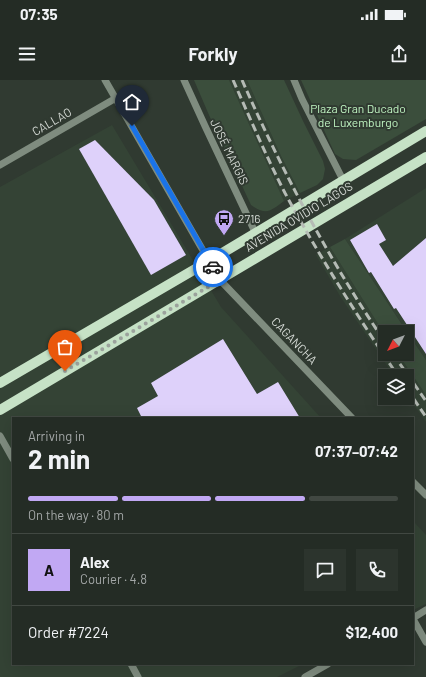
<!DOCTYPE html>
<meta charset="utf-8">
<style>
:root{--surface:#242c25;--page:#2c342d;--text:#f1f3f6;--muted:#a3a7a7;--line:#414842;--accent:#c1a8f3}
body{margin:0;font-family:Barlow,sans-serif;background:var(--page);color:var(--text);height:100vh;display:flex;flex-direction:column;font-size:15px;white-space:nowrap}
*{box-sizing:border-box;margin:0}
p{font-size:13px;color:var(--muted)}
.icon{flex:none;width:22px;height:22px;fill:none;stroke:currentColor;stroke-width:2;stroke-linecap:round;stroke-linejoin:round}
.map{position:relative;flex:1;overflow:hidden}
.details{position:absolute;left:12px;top:337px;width:402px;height:248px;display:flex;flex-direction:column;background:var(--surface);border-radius:0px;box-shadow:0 4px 16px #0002,0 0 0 1px var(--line)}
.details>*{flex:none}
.needle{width:26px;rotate:228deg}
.tools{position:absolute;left:378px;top:245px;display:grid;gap:8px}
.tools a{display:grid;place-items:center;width:36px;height:36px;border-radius:0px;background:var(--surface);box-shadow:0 4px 16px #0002,0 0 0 1px var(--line);font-size:20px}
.pin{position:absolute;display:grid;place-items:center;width:34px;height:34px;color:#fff;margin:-41px -17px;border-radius:50% 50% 50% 0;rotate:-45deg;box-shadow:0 0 4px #0007}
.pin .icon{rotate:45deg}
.courier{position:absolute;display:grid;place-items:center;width:40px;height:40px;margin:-20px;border:3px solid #1a73e8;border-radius:50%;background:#fff;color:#222;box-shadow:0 1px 5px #0007}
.summary em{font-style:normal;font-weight:700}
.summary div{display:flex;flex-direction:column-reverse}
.summary{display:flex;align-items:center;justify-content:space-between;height:68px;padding:0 16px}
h1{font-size:26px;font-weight:700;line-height:30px}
.bar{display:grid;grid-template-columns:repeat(4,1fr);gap:6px 4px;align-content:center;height:48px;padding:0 16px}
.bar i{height:5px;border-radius:3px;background:var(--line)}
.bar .selected{background:var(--accent)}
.bar p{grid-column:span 4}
.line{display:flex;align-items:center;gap:10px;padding:0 16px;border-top:1px solid var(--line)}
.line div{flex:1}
.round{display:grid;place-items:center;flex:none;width:42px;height:42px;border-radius:0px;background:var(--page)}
.status{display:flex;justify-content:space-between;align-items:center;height:28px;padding:0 20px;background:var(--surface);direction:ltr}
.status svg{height:11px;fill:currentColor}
header{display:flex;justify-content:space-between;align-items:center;height:52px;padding:0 16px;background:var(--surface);font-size:18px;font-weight:700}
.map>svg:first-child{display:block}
</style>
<div class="status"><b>07:35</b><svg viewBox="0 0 49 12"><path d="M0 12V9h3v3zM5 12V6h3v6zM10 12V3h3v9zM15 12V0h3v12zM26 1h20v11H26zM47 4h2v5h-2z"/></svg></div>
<header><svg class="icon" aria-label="menu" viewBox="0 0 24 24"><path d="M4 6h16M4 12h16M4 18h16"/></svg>Forkly<svg class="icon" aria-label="share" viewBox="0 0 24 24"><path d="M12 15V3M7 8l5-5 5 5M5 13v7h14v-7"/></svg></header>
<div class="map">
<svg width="426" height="597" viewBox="0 0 426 597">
<rect width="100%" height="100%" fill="#303a31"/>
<!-- built -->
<g fill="#344335">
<polygon points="229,0 247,0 281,76 300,113 284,121"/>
<polygon points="112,45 221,227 321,338 13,338 13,584 303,584 277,597 0,597 0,107"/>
<polygon points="426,108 426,280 345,159"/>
<polygon points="330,167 385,255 385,274 398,274 426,315 426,342 407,315 407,296 394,296 340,216 316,175"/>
<polygon points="413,441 426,455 426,524 413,530"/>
</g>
<!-- green -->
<g fill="#3b4e3c">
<path d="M194,0H229L284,121C270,131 267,136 251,125L209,35Z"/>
<polygon points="247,0 284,0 303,41 323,81 325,89 323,99 317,105 300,113 281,76"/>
<polygon points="301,0 426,0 426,39 356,80 343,79 335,74"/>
<polygon points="345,159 407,252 385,252 385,255 330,167"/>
<polygon points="407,252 426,280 426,315 398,274 407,274"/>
</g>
<!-- building -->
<g fill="#ded1fa">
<polygon points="95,60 154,120 186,175 151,195 79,69"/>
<polygon points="377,144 386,160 379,164 393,186 426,158 426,274 396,228 394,229 371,192 369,193 350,160"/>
<polygon points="223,259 257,314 278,302 300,338 142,338 137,328 158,316 151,303"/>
</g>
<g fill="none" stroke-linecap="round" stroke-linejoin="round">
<!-- minor -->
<g stroke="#7f8c7f" stroke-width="7">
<polyline points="105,0 220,200 352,338"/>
<polyline points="184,0 205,46 255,152"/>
<polyline points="294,0 302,19 343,100"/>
<polyline points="0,85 116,18"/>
<polyline points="0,356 13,379"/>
<polyline points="413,402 426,415"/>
<polyline points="413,538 426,530"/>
<polyline points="413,539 426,562"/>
<polyline points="131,584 138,597"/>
<polyline points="305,597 328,584"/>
</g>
<!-- major -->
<g stroke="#c6e2c6" stroke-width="10">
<polyline points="0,303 209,181 426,51"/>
<polyline points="0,330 426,77"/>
</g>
<!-- rail -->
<g stroke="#b5bbb5" stroke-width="3" stroke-dasharray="8 4" stroke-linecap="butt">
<path d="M233,0C250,38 266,76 285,113C319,176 358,237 398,296"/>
<path d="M242,0C282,91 329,180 385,262"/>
<polyline points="393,274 426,321"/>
<polyline points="407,309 426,337"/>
</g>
</g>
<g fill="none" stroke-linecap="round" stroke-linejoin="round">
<!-- done -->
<polyline stroke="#9ba29c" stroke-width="4" stroke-dasharray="0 7.2" points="65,291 220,200 213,187"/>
<!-- route -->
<polyline stroke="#1a73e8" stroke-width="5" points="132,46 213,187"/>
</g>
<!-- icons -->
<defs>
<g id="bus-pin" transform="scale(1)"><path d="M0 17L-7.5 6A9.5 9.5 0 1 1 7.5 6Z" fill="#c1a8f3" stroke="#303a31"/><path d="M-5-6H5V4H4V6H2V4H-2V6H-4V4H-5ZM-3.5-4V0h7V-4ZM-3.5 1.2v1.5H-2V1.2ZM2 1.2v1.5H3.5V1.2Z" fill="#111"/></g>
</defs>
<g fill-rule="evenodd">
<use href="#bus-pin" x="224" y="139"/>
</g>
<g text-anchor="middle" stroke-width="4" stroke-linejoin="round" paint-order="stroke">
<!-- park labels -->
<g font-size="12" fill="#bff4c1" stroke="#303a31">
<text x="358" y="33">Plaza Gran Ducado<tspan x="358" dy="14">de Luxemburgo</tspan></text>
</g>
<!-- street labels -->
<g font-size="12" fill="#d5dad5" stroke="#303a31">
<text transform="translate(52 42) rotate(-30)" y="4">CALLAO</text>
<text transform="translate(229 72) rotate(64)" y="4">JOSÉ MARGIS</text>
<text transform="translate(299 137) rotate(-31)" y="4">AVENIDA OVIDIO LAGOS</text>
<text transform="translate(294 261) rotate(46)" y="4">CAGANCHA</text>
</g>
<!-- poi labels -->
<g font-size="12" fill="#d5dad5" stroke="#303a31" text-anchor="start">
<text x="238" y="143">2716</text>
</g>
</g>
</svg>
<div class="tools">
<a><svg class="needle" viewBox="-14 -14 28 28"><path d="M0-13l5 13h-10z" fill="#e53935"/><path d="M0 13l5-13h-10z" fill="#a3a7a7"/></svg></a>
<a><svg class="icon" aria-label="layers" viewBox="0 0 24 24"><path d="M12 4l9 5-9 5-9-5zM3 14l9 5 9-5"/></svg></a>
</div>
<div class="pin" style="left:65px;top:291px;background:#ea580c"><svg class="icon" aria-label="bag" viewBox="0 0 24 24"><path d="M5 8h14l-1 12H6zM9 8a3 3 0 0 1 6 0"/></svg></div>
<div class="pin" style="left:132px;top:46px;background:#1f2937"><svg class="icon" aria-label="home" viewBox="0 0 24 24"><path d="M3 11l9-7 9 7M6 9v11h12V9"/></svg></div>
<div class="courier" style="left:213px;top:187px"><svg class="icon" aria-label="car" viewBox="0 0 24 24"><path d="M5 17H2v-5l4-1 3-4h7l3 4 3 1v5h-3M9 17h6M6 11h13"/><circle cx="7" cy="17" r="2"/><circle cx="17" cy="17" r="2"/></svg></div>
<section class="details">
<div class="summary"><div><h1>2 min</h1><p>Arriving in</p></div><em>07:37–07:42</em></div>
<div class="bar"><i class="selected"></i><i class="selected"></i><i class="selected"></i><i></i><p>On the way · 80 m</p></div>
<div class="line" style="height:72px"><b class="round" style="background:var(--accent);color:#111">A</b><div><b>Alex</b><p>Courier · 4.8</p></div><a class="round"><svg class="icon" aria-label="chat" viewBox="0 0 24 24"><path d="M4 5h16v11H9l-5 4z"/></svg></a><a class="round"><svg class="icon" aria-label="phone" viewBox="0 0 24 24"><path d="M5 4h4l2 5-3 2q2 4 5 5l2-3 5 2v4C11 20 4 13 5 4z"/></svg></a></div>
<div class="line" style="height:52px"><div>Order #7224</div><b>$12,400</b></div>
</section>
</div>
